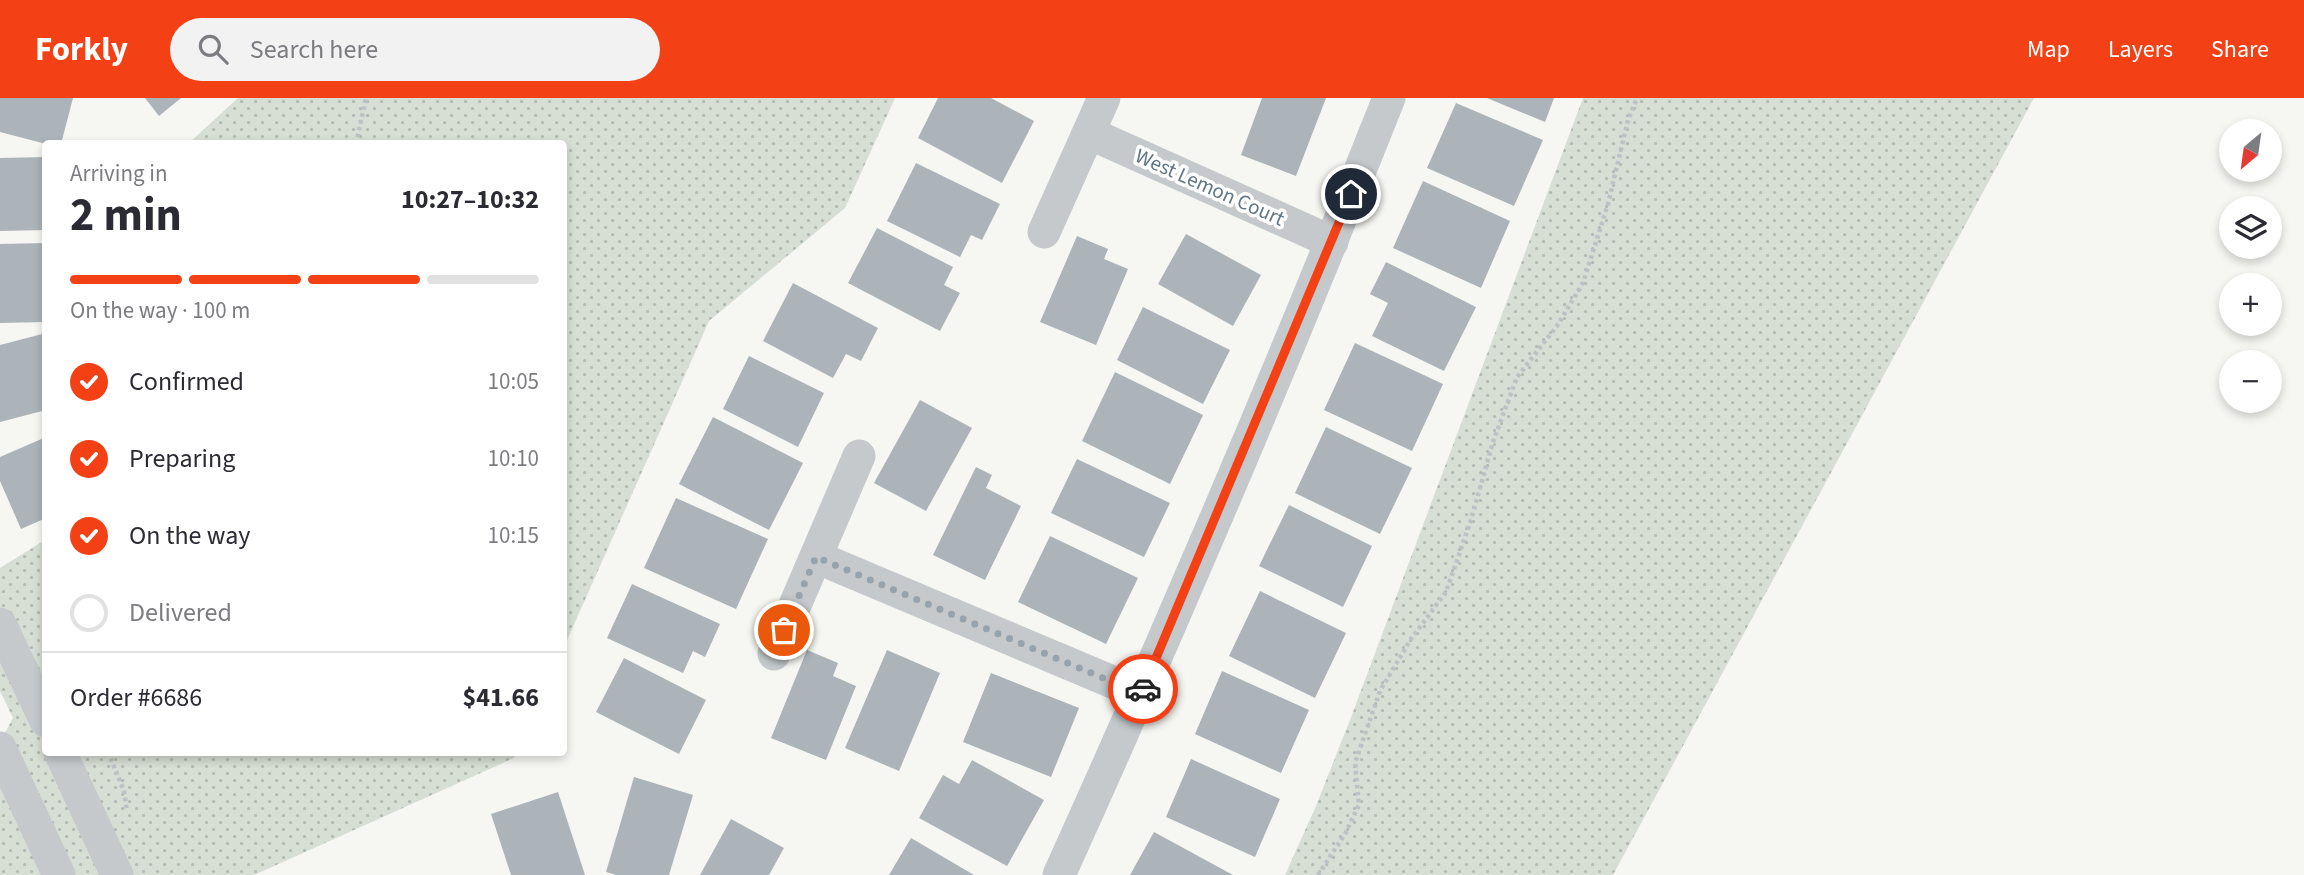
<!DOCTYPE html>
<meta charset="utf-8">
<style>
:root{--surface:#fff;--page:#f2f2f3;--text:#2b2b33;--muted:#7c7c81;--line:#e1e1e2;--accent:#f34115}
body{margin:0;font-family:"Source Sans 3",sans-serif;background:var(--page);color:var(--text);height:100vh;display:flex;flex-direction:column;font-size:26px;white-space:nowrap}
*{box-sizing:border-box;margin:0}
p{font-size:23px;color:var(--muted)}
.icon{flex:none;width:38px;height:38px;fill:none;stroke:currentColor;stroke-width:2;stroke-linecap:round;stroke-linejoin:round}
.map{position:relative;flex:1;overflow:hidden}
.sheet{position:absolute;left:42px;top:42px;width:525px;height:616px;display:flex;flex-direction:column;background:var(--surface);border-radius:7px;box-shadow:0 4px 10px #0003}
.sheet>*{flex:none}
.needle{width:46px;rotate:209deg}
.tools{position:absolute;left:2219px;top:21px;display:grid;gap:14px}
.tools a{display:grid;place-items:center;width:63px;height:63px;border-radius:50%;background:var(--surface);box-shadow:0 4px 10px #0003;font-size:35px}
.pin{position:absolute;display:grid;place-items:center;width:60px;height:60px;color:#fff;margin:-30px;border:4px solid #fff;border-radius:50%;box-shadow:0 2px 7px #0007}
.courier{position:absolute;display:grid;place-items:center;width:70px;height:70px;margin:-35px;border:5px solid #f34115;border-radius:50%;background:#fff;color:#222;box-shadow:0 2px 9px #0007}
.summary em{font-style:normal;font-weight:700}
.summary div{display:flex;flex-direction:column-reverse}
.summary{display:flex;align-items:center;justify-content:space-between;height:119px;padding:0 28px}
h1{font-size:46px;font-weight:700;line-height:52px}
.bar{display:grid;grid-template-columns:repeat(4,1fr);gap:10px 7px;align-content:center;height:84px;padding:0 28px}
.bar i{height:9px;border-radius:5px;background:var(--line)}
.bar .active{background:var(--accent)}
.bar p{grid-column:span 4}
.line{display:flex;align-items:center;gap:18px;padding:0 28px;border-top:2px solid var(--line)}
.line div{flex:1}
ol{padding:0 28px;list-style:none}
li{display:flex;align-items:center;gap:21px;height:77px}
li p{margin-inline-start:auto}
li .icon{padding:7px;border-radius:50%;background:var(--accent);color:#fff;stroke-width:4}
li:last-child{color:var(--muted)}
li i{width:38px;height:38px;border:4px solid var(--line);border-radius:50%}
header{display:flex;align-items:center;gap:42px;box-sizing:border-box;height:98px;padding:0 35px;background:var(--accent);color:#fff}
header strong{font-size:33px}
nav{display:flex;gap:38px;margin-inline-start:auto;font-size:24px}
.search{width:490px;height:63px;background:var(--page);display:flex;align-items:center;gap:18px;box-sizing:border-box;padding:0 24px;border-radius:38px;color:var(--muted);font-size:26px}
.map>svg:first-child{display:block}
</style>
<header>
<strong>Forkly</strong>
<div class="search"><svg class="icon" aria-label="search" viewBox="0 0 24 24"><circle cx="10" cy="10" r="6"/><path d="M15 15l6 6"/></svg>Search here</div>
<nav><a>Map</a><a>Layers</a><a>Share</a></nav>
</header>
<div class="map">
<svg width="2304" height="777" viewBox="0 0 2304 777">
<defs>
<pattern id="grass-dots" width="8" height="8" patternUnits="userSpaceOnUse" patternTransform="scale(1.75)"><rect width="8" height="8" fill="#d7ded3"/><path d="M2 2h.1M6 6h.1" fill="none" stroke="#b2b9b1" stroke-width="1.8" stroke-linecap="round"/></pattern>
</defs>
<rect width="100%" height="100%" fill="#f6f6f2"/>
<!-- grass -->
<g fill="url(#grass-dots)">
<polygon points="238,0 895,0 845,110 709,223 564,549 564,46 189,45"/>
<polygon points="1583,0 2034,0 1613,777 1285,777 1316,708 1350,622"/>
<polygon points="45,442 46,654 516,655 514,660 254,777 0,777 0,644 13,620 0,593 0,470"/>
</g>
<!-- building -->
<g fill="#acb4ba">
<polygon points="0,0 73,0 61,46 46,46 0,34"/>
<polygon points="145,0 181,0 159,18"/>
<polygon points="938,0 991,0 1034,23 1002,85 918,40"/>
<polygon points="1262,0 1326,0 1296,78 1241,57"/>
<polygon points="1487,0 1554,0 1545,24"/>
<polygon points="1456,5 1543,42 1514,108 1427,70"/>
<polygon points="46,59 46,132 0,133 0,60"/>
<polygon points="916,65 1000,106 982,142 971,137 960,159 887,123"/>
<polygon points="1423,83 1510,123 1481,190 1393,150"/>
<polygon points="877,130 953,169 944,187 960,195 940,233 848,185"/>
<polygon points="1186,136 1261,177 1233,228 1158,186"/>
<polygon points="1077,138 1108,151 1104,161 1128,171 1096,247 1040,224"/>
<polygon points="46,145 46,224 0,225 0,146"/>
<polygon points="1386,164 1476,209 1444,273 1372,238 1388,205 1370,196"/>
<polygon points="793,185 878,230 861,263 846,256 833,280 763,243"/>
<polygon points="1143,209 1230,252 1203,306 1117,262"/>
<polygon points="46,235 46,312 0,324 0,247"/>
<polygon points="1355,245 1443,286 1412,353 1324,312"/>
<polygon points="749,258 824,295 798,349 723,311"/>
<polygon points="1115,274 1203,317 1170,386 1082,343"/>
<polygon points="920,302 972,330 926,413 874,385"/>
<polygon points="713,319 803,365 769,432 679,386"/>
<polygon points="1326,329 1412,370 1380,436 1295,395"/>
<polygon points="46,339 46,420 21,431 0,383 0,359"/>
<polygon points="1077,361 1170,405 1144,459 1051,415"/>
<polygon points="976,369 992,377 986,390 1021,408 985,482 933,457"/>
<polygon points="676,400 768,441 736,511 644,470"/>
<polygon points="1289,407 1372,448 1343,509 1259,468"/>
<polygon points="1050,438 1138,480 1106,546 1018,504"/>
<polygon points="632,486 720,526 705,559 693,553 683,575 607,540"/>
<polygon points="1260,493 1346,535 1315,600 1229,558"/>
<polygon points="807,552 838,565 833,578 856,588 826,662 771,640"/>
<polygon points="887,552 940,575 899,673 845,650"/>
<polygon points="624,560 706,602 679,656 596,614"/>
<polygon points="1222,573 1309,612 1281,675 1195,636"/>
<polygon points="991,575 1079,610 1051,679 963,644"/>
<polygon points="1191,661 1280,701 1255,759 1166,719"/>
<polygon points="972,662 1044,702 1007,768 919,720 943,677 959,686"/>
<polygon points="634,679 693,697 669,777 616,777 606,774"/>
<polygon points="558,694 585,777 511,777 491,716"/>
<polygon points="731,721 784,750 769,777 700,777"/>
<polygon points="1154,734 1233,777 1130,777"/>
<polygon points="911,740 974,777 889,777"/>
</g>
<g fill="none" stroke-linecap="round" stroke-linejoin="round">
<!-- path -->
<g stroke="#bec1c3" stroke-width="4.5" stroke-dasharray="3.5 3.5" stroke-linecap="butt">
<polyline points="356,46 366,0"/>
<polyline points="108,654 124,693 127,713"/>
<polyline points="1318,777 1345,736 1359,707 1355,665 1380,593 1411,541 1446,494 1471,422 1493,344 1517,279 1557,228 1583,185 1608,106 1628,22 1637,0"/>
</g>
<!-- minor -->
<g stroke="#c5c9cc" stroke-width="33">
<polyline points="1089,35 1332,144"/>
<polyline points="1044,134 1104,0"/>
<polyline points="816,459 1141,596"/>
<polyline points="0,526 46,623"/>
<polyline points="774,556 859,358"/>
<polyline points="0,650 59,777"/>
<polyline points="60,654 117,777"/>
<path d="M1059,777C1175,521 1285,262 1389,0"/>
</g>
</g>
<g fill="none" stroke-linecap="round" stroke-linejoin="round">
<!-- done -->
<polyline stroke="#96a3ac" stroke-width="7" stroke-dasharray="0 12.6" points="784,532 816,459 1141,596 1143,591"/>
<!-- route -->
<polyline stroke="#f34115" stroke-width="9" points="1143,591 1351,96"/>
</g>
<g text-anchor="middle" stroke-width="7" stroke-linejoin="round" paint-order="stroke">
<!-- street labels -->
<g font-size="21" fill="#627786" stroke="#fff">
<text transform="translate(1210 89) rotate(24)" y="7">West Lemon Court</text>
</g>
</g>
</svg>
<div class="tools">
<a><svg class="needle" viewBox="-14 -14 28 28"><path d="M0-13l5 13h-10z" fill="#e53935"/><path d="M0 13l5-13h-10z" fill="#7c7c81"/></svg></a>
<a><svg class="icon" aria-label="layers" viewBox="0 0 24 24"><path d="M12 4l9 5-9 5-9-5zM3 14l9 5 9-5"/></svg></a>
<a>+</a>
<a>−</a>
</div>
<div class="pin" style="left:784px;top:532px;background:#ea580c"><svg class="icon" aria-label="bag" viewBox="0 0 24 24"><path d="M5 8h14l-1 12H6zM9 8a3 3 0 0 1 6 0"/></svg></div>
<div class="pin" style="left:1351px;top:96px;background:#1f2937"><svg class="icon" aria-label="home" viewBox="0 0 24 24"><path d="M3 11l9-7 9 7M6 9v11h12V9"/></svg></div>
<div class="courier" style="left:1143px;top:591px"><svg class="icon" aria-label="car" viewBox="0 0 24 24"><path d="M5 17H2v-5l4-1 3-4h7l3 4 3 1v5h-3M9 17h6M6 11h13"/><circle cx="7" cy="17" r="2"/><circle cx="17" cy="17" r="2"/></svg></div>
<section class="sheet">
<div class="summary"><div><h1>2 min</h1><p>Arriving in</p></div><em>10:27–10:32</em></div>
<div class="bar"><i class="active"></i><i class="active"></i><i class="active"></i><i></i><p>On the way · 100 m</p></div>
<ol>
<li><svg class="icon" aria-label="check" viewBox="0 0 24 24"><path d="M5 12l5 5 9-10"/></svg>Confirmed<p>10:05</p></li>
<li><svg class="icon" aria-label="check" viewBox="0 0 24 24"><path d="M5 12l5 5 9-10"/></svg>Preparing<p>10:10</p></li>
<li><svg class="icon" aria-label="check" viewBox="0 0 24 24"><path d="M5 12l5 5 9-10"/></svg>On the way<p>10:15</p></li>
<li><i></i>Delivered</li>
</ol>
<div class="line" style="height:91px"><div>Order #6686</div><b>$41.66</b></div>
</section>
</div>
